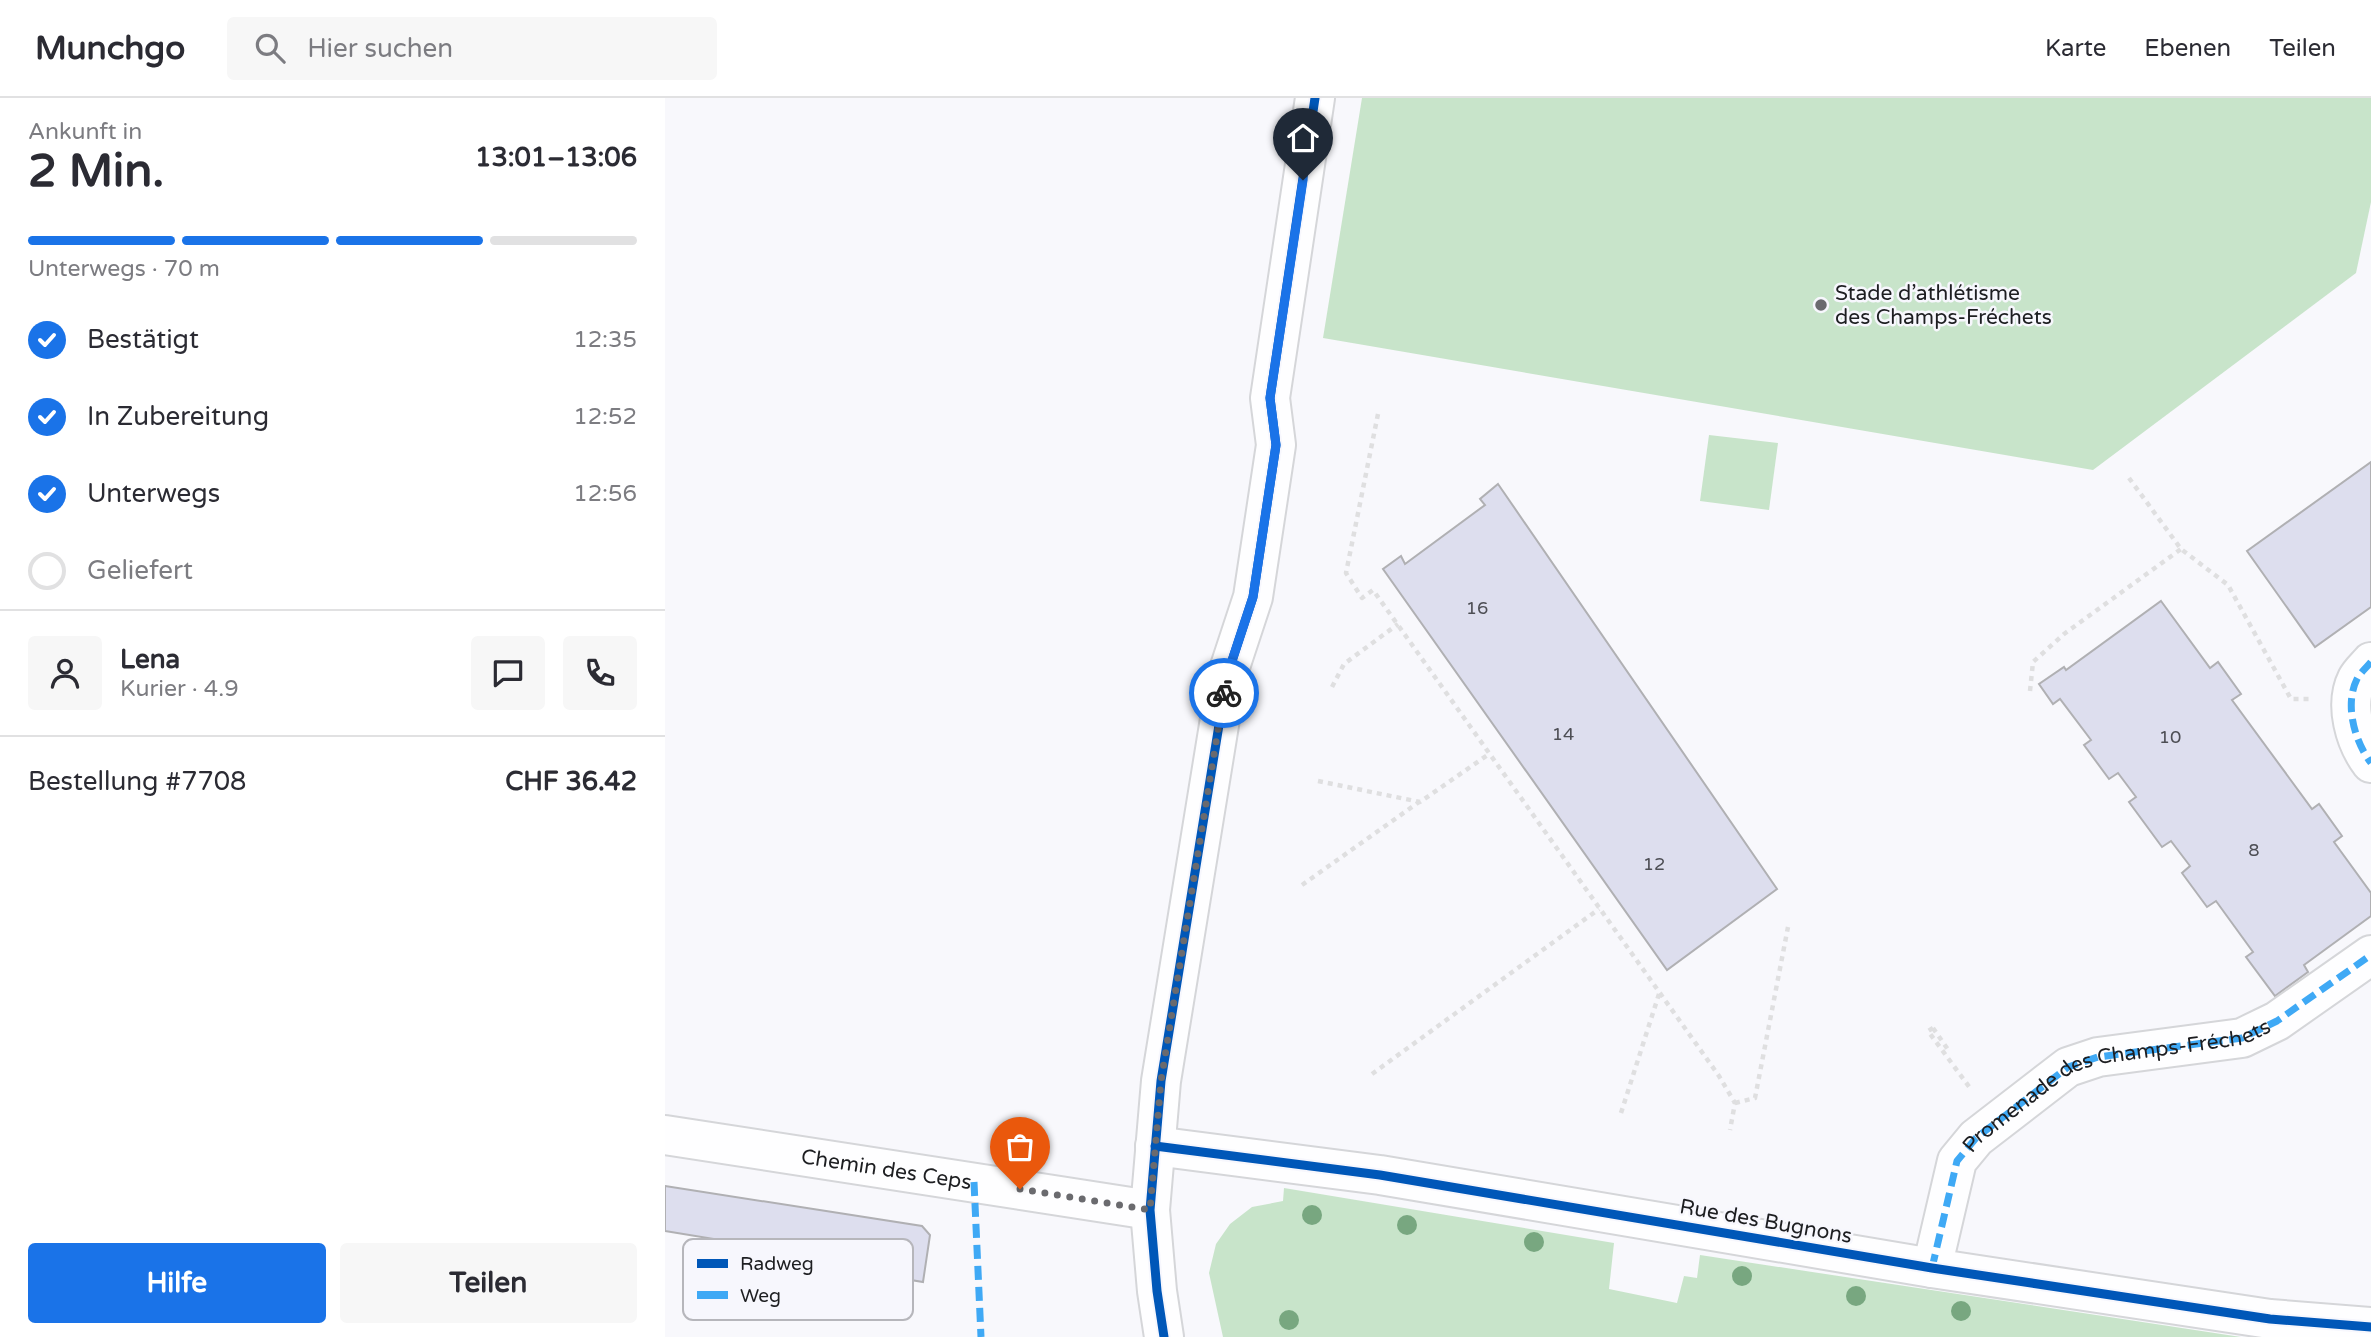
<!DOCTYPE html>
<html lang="de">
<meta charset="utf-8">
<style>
:root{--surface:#fff;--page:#f7f7f7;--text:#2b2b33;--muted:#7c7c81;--line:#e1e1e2;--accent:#1a73e8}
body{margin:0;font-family:"Varela Round",sans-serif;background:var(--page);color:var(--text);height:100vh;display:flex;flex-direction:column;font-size:26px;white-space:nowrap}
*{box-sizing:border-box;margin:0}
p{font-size:23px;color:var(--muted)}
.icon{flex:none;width:38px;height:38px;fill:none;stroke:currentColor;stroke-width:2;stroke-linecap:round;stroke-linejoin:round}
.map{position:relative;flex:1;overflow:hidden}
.sheet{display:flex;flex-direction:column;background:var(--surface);width:665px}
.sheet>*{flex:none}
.pin{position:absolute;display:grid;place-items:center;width:60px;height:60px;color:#fff;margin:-72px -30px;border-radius:50% 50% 50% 0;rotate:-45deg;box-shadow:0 0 7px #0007}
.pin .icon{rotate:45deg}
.courier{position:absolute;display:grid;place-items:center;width:70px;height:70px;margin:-35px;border:5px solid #1a73e8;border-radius:50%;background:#fff;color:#222;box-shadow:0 2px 9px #0007}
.headline em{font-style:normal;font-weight:700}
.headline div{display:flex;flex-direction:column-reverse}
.headline{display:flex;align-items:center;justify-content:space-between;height:119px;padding:0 28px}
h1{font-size:46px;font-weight:700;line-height:52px}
.bar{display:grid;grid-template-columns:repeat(4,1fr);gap:10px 7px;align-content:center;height:84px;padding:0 28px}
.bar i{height:9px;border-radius:5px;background:var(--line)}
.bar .active{background:var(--accent)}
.bar p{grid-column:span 4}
.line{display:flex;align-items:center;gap:18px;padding:0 28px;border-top:2px solid var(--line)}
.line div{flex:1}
.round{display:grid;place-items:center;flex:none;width:74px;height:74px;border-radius:7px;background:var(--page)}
ol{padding:0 28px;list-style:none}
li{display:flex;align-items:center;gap:21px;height:77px}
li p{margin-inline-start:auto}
li .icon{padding:7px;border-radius:50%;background:var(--accent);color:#fff;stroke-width:4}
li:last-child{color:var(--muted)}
li i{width:38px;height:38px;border:4px solid var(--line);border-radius:50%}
.button{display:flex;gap:14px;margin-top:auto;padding:14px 28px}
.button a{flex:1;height:80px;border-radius:7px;background:var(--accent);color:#fff;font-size:28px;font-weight:700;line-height:80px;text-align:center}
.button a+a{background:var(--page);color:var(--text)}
header{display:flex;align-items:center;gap:42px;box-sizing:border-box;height:98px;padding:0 35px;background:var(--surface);border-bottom:2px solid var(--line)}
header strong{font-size:33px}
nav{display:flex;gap:38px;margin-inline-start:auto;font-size:24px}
.search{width:490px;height:63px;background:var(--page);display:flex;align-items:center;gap:18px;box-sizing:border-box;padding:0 24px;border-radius:7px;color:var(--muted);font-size:26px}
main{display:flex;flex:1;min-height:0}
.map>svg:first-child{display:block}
</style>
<header>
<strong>Munchgo</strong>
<div class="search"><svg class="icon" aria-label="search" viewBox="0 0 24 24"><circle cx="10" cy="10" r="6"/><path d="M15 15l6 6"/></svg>Hier suchen</div>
<nav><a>Karte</a><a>Ebenen</a><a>Teilen</a></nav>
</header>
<main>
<section class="sheet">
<div class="headline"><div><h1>2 Min.</h1><p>Ankunft in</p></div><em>13:01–13:06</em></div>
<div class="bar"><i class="active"></i><i class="active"></i><i class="active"></i><i></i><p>Unterwegs · 70 m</p></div>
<ol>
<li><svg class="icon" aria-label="check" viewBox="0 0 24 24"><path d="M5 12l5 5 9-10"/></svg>Bestätigt<p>12:35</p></li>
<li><svg class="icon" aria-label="check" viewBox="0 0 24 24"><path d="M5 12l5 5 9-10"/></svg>In Zubereitung<p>12:52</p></li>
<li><svg class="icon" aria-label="check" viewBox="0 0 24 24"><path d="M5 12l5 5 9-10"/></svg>Unterwegs<p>12:56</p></li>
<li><i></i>Geliefert</li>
</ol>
<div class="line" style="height:126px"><a class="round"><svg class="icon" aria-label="person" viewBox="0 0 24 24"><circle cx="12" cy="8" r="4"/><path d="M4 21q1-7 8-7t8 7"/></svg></a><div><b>Lena</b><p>Kurier · 4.9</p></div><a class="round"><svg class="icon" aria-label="chat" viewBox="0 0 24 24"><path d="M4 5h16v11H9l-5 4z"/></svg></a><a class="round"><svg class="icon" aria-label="phone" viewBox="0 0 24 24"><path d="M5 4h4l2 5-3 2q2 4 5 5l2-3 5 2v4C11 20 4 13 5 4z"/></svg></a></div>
<div class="line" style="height:91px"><div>Bestellung #7708</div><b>CHF 36.42</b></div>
<div class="button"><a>Hilfe</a><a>Teilen</a></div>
</section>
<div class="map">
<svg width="1706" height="1239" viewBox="0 0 1706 1239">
<rect width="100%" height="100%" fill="#f8f8fc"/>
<!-- green -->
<g fill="#c8e4ca">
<polygon points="697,0 1706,0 1706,104 1691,175 1428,372 658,240"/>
<polygon points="1044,337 1113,345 1104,412 1035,403"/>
<polygon points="619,1090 949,1145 944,1191 1012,1205 1019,1178 1032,1180 1035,1157 1576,1239 558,1239 544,1175 551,1146 565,1126 587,1109 618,1103"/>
</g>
<!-- building -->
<g fill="#dddeee" stroke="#b0b0b3" stroke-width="2">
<polygon points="1706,364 1706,509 1650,549 1582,453"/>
<polygon points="833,386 1112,791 1002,872 718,471 736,458 740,466 820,407 815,401"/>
<polygon points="1496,503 1545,570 1553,564 1576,596 1567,602 1647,711 1654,706 1677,738 1669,744 1706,795 1706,818 1639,867 1643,874 1610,898 1581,859 1588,854 1551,803 1542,809 1517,775 1525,768 1506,743 1497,749 1464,704 1471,699 1453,675 1444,681 1419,647 1426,642 1395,601 1388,606 1374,586 1399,569 1401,572"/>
<polygon points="0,1088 257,1128 265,1137 258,1184 175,1170 176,1157 135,1150 134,1155 0,1133"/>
</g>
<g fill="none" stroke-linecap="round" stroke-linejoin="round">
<!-- minor casing -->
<g stroke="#d5d6d9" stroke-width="42">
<g id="minor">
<path d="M1706,564C1702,569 1695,575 1692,581C1679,607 1690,644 1706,665"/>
<path id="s1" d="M0,1037L485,1112"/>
<polyline points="490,1048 715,1077 1267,1170 1605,1221 1706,1229"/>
<path id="s2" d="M1267,1170L1292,1063L1311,1040L1403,969L1433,959L1577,940L1612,923L1706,857"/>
<polyline points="499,1239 492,1193 485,1112 496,983 562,578 588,499 611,347 605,300 650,0"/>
</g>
</g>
<!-- path -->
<g stroke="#dfdfe0" stroke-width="4.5" stroke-dasharray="5 5" stroke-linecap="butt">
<polyline points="713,316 681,475 697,500 708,492 1054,978 1070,1005 1065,1032"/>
<polyline points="1464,380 1516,451 1563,487 1626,601 1644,601"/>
<polyline points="667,589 679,566 733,526"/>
<polyline points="1365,593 1368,564 1399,536 1516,451"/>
<polyline points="653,683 755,704 824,656"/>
<polyline points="637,787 754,704"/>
<polyline points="1268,930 1263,933 1305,990"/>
<polyline points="1268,930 1284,953"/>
<polyline points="707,976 934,811"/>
<polyline points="1070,1005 1090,1000 1123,829"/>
<polyline points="956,1015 994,896"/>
</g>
<!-- minor -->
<use href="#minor" stroke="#fefeff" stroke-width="38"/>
<!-- quiet -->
<g stroke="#3fa9f5" stroke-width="7" stroke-dasharray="14 7" stroke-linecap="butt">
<path d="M1706,564C1702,569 1695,575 1692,581C1679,607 1690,644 1706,665"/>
<polyline points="309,1084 316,1239"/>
<polyline points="1267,1170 1292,1063 1311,1040 1403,969 1433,959 1577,940 1612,923 1706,857"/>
</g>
<!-- cycleway casing -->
<g stroke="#f7f7fd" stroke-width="13">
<g id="cycleway">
<polyline points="490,1048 715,1077 1267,1170 1605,1221 1706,1229"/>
<polyline points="499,1239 492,1193 485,1112 496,983 562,578 588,499 611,347 605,300 650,0"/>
</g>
</g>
<!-- cycleway -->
<use href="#cycleway" stroke="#0057b8" stroke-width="9"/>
</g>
<!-- trees -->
<g fill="#78a780">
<circle cx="647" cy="1117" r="10"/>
<circle cx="742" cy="1127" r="10"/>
<circle cx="869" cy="1144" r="10"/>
<circle cx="1077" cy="1178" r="10"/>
<circle cx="1191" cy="1198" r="10"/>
<circle cx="1296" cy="1213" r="10"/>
<circle cx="624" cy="1222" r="10"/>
</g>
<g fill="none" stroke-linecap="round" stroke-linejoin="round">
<!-- done -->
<polyline stroke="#6a6a6e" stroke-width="7" stroke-dasharray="0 12.6" points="355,1091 485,1112 496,983 559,595"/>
<!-- route -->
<polyline stroke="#1a73e8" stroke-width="9" points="559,595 562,578 588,499 611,347 605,300 638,82"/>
</g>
<!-- markers -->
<circle fill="#6a6a6e" stroke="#f7f7fd" stroke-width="2.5" cx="1156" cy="207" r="7"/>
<g text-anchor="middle" stroke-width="5" stroke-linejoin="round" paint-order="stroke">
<!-- number labels -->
<g font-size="18" fill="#4d4e54">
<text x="812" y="516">16</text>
<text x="898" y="642">14</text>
<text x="1505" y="645">10</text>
<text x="1589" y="758">8</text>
<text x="989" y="772">12</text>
</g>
<!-- poi labels -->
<g font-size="21" fill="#1d1e21" stroke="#f7f7fd" text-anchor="start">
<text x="1170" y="202">Stade d’athlétisme<tspan x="1170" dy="24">des Champs-Fréchets</tspan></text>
</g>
<!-- street labels -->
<g font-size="21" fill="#1d1e21" stroke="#f7f7fd">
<text dy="7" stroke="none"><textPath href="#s2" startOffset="294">Promenade des Champs-Fréchets</textPath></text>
<text dy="7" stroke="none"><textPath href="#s1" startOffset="224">Chemin des Ceps</textPath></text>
<text transform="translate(1101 1123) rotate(10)" y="7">Rue des Bugnons</text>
</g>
</g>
<!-- legend -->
<rect x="18" y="1141" width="230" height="81" rx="10" fill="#f7f7fd" stroke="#b6b6bb" stroke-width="2"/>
<rect x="32" y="1161" width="31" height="9" fill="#0057b8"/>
<rect x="32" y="1193" width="31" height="8" fill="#3fa9f5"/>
<g font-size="19" fill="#1d1e21">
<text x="75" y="1172">Radweg</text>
<text x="75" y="1204">Weg</text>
</g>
</svg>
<div class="pin" style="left:355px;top:1091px;background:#ea580c"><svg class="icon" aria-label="bag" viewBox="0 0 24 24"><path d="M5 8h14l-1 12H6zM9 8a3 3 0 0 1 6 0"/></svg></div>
<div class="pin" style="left:638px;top:82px;background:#1f2937"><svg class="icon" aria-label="home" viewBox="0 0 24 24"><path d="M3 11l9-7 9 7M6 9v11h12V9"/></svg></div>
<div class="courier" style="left:559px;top:595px"><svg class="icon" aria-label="bike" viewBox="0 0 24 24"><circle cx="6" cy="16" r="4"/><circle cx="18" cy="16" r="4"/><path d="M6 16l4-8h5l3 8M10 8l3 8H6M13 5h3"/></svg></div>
</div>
</main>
